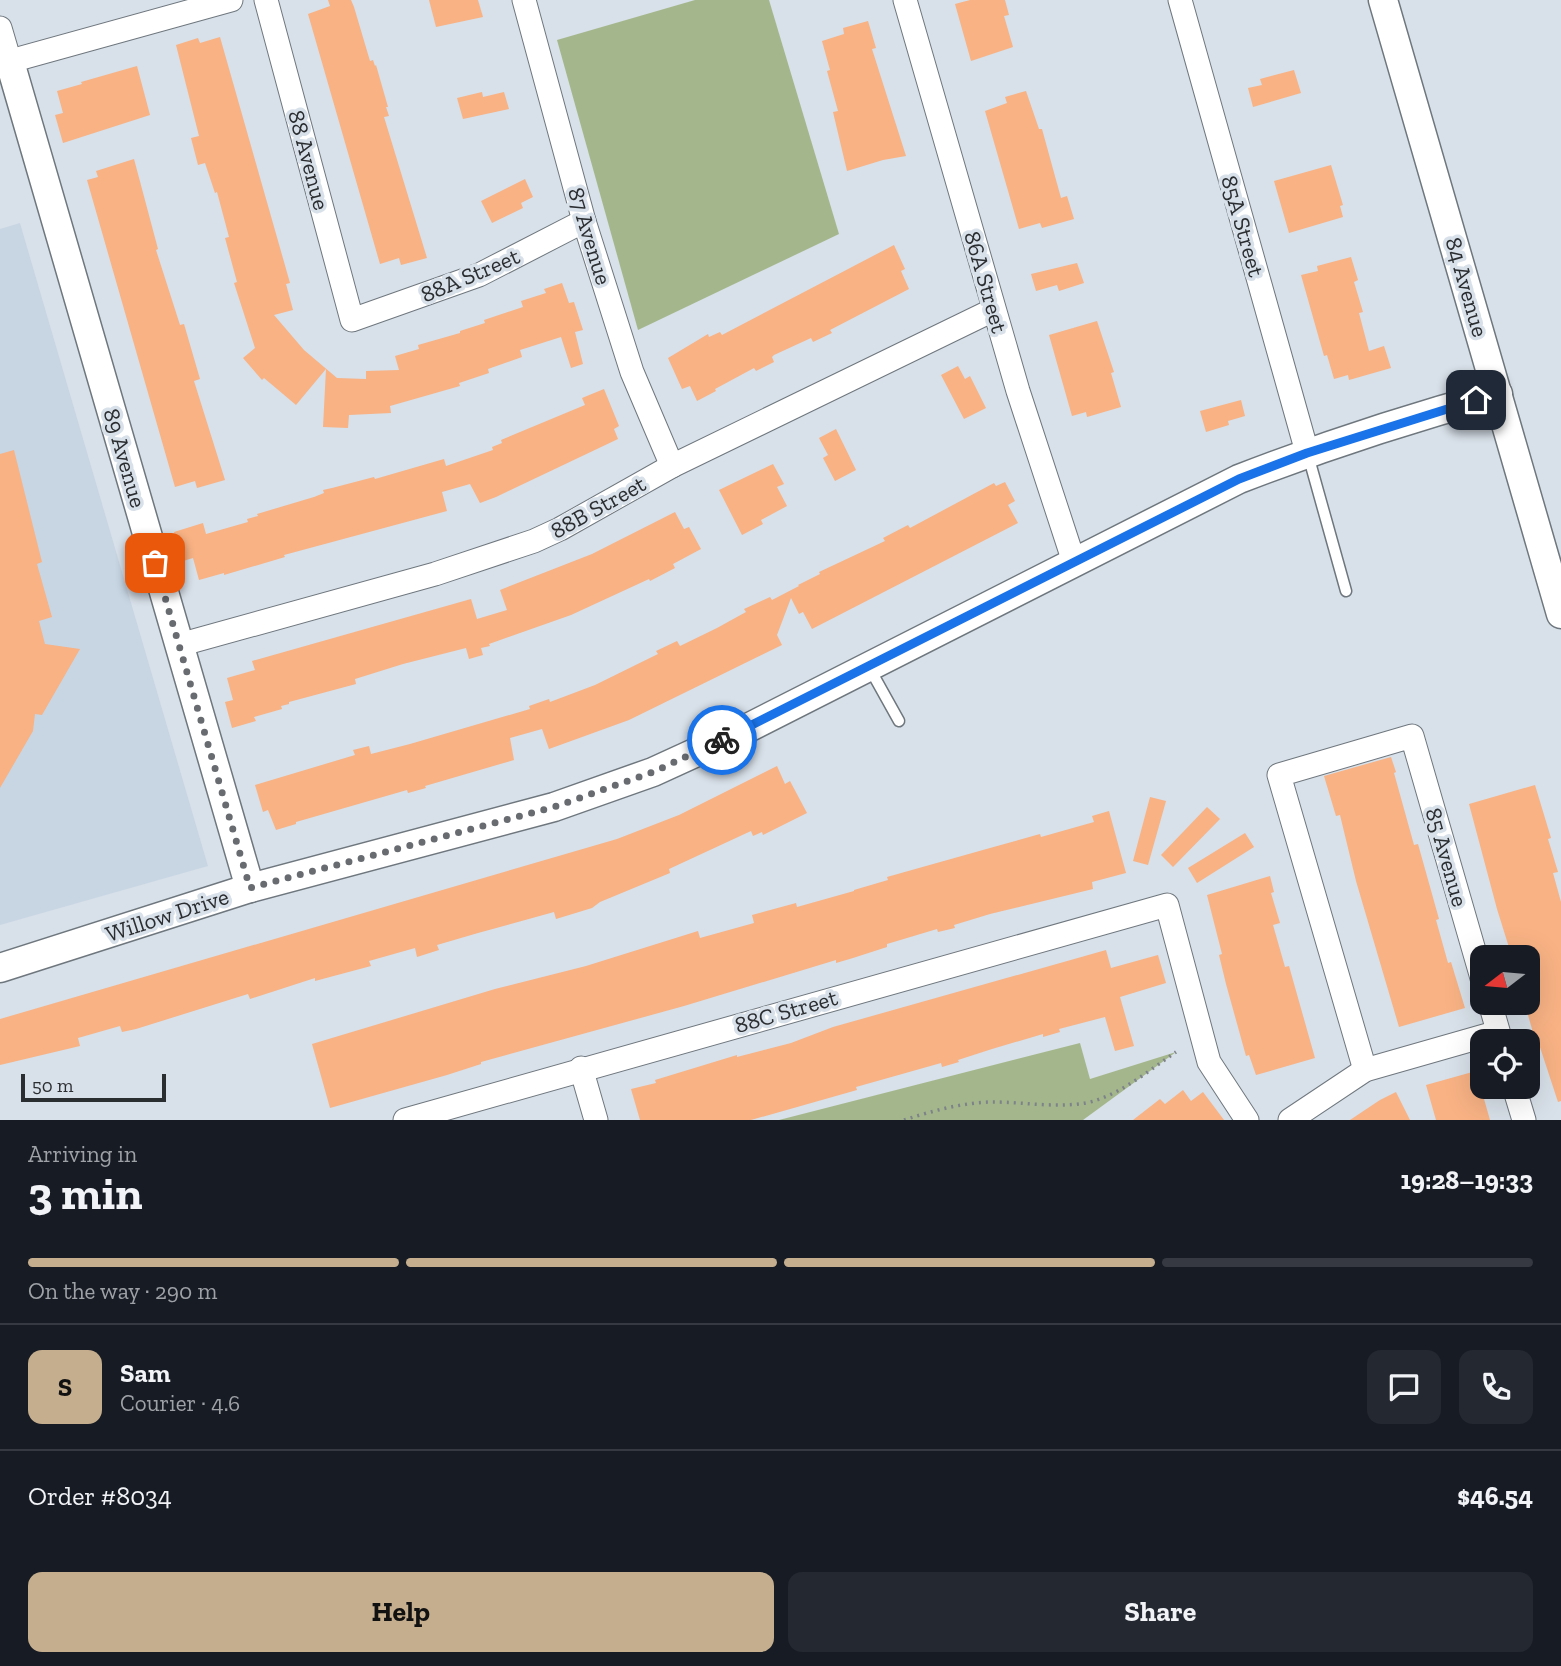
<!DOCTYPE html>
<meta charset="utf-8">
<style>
:root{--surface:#171b24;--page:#242831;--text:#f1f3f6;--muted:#9ea1a6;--line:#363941;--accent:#c5ae8e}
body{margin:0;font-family:"Zilla Slab",serif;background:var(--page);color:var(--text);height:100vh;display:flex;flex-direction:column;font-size:26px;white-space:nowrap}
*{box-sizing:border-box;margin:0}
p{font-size:23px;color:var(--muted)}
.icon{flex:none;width:38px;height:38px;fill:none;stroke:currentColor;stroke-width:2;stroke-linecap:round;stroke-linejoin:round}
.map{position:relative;height:1120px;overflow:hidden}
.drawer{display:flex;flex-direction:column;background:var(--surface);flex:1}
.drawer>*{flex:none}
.needle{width:46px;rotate:254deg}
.fabs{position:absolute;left:1470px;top:945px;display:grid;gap:14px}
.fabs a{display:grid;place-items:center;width:70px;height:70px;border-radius:14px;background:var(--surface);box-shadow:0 7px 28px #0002;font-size:35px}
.scale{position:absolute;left:21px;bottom:18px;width:145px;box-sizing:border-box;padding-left:7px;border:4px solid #2b2e31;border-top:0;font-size:19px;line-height:24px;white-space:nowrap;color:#2b2e31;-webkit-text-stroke:5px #d8e0e9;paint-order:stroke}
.pin{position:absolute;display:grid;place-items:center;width:60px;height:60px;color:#fff;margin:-30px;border-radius:14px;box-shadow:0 4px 10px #0006}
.courier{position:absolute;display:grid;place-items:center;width:70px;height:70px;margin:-35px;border:5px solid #1a73e8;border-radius:50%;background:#fff;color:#222;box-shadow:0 2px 9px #0007}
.summary em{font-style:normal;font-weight:700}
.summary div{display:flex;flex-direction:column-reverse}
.summary{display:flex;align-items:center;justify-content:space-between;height:119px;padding:0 28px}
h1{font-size:46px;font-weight:700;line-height:52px}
.bar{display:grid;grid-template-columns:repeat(4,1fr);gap:10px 7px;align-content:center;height:84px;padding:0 28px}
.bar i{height:9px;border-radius:5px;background:var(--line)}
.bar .active{background:var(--accent)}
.bar p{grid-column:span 4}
.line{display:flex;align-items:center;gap:18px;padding:0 28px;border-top:2px solid var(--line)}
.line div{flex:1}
.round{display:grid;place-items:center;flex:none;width:74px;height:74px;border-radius:14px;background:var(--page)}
.cta{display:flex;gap:14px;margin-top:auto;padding:14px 28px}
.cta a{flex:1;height:80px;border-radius:14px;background:var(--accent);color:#111;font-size:28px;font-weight:700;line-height:80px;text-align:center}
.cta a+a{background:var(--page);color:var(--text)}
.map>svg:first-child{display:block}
</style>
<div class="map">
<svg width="1561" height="1120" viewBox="0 0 1561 1120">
<rect width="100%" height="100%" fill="#d8e0e9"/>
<!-- built -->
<polygon fill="#c8d6e4" points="20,223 208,866 0,925 0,229"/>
<!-- green -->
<g fill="#a4b78c">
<polygon points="695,0 769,0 839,234 638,330 557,40"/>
<polygon points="1080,1043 1090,1079 1176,1052 1083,1120 779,1120"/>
</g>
<!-- building -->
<g fill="#f8b284">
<polygon points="328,0 351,0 354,7 370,61 373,60 375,66 376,65 388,107 386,107 389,116 384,117 427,258 401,265 399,258 380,264 308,14 330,6"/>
<polygon points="429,0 478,0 483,17 436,27"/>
<polygon points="970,0 1005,0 1009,15 1004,16 1013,47 971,61 955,4"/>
<polygon points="868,21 876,48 872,49 906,156 883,160 847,171 833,112 838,111 827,71 830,70 822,41 844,34 843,28"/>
<polygon points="220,37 290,283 286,284 293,310 274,315 304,350 337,378 366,379 366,371 399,370 395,356 419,349 418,345 460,333 460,331 485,323 484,320 523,307 521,301 546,293 544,289 562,283 569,303 574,302 583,330 575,332 583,364 571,368 561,337 520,350 522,357 488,369 489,373 459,383 460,386 390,406 391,413 349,415 348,428 323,427 326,369 296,405 264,378 262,380 243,358 255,348 234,283 237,282 225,238 229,237 217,192 215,193 205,163 198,165 191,138 199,136 176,45 198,38 200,43"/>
<polygon points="137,66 150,115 63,143 55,115 63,113 57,91 82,84 81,82"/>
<polygon points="1294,70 1301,93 1253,107 1248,88 1262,85 1260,79"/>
<polygon points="1026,91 1039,129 1042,129 1061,198 1067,196 1074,219 1042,228 1040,223 1019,229 985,111 1007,103 1005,97"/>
<polygon points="482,92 483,97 504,92 509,109 463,119 457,98"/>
<polygon points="134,159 158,249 156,250 180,325 184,324 200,379 194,381 225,480 197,488 195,481 175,487 87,180 98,177 96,171"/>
<polygon points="1331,165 1343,205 1340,206 1343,217 1289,233 1274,181"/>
<polygon points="525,179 533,197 521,203 523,208 492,223 481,201"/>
<polygon points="894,245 905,269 901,271 909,289 830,330 832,333 813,342 811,338 774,355 772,357 774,362 756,371 754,368 715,389 716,391 697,401 690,386 682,389 668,358 708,334 709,337 720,332 722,335"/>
<polygon points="1351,257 1358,280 1354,282 1363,312 1359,313 1369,351 1384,346 1391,368 1349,380 1348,375 1334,379 1327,355 1324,356 1301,275 1318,271 1317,266"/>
<polygon points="1077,263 1084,283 1059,291 1057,285 1036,291 1031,274"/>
<polygon points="1097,321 1114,372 1111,373 1121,407 1087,417 1086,412 1072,416 1049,335"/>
<polygon points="958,366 965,379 970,376 986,408 964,419 941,375"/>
<polygon points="604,389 619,426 614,429 618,439 496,497 480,503 470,484 442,492 447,511 284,555 285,557 224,575 224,573 199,580 193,558 183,561 174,532 203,523 206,534 248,522 247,519 258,516 257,514 314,497 324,493 323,490 332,488 374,477 375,479 444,459 446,466 493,450 492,447 502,443 501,440 585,405 582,398"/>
<polygon points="1241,400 1245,416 1228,421 1229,425 1206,432 1200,411"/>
<polygon points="836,429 856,470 835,481 823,458 828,455 819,438"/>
<polygon points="14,450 42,562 37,564 52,617 39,621 45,644 80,649 42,715 35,714 33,731 0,788 0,454"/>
<polygon points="773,464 784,484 777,487 787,506 761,520 763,524 742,535 719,490"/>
<polygon points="1005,482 1015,501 1008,505 1018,523 812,629 803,612 799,614 791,598 777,635 782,645 629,720 549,749 542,729 510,738 514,760 425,786 426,788 408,793 407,790 296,822 296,824 276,830 268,810 263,812 255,785 355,755 353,750 369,746 371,754 410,744 530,709 529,706 549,699 550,702 595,685 658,654 656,651 677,641 680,646 717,628 746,612 744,609 770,597 772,600 799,586 798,585 820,574 819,572 885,541 883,538 908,525 910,528 994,483 996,486"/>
<polygon points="675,512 684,529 689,527 701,549 673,564 675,568 650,581 649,579 571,615 489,644 490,646 481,648 483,655 469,659 466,648 403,664 355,679 356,684 289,702 289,704 281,706 282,709 254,717 256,721 232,728 225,702 233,700 227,678 255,670 252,661 471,599 477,619 507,610 500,590 592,554"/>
<polygon points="1391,757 1396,772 1394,773 1414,845 1418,844 1439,919 1436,920 1448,963 1451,962 1465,1008 1399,1027 1356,881 1340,815 1336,816 1324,776"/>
<polygon points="777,766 785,784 790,781 807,813 763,835 762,832 753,836 751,831 669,869 670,873 600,902 592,908 556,919 554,912 478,933 437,945 439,950 417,957 415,948 369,961 371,966 315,981 315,978 250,999 248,994 136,1029 122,1032 120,1026 78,1038 80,1046 0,1065 0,1019 617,839 679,815"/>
<polygon points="1535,785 1551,838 1548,839 1558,872 1553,873 1561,902 1561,1101 1558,1102 1536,1035 1534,1036 1528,1015 1528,957 1512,957 1497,909 1469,804"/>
<polygon points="1150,797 1166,801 1148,865 1133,861"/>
<polygon points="1207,807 1220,819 1173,867 1161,855"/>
<polygon points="1109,811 1126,873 1092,882 1093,889 990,914 954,925 955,928 938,932 937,929 887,944 887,947 853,958 836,963 836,960 684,1006 481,1062 481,1064 447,1075 330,1108 312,1044 495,989 586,966 698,931 700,938 754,923 752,915 796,903 797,907 854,891 854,890 888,880 887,877 990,848 1040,834 1041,837 1094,822 1092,816"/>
<polygon points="1245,833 1254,847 1197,883 1188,868"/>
<polygon points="1270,876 1274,892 1271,893 1280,923 1273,925 1285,967 1289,966 1315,1058 1256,1075 1249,1055 1246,1056 1226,984 1219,955 1222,954 1207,895"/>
<polygon points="1106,950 1111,968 1158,955 1166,983 1120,997 1134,1046 1115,1051 1105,1017 1059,1029 1060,1032 1043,1037 1043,1034 992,1049 958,1060 959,1062 942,1067 941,1063 856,1087 857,1090 751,1120 640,1120 631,1089 656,1083 655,1080 737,1055 737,1057 791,1043 833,1027"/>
<polygon points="1476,1071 1490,1120 1436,1120 1426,1085"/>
<polygon points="1183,1090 1191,1101 1203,1092 1224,1120 1133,1120 1160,1099 1165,1104"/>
<polygon points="1396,1092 1410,1120 1350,1120 1380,1100"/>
</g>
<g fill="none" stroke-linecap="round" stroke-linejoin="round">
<!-- service casing -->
<g stroke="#6f777e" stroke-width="13">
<g id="service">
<polyline points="1308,455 1346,591"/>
<polyline points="870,669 899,721"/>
</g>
</g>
<!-- minor casing -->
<g stroke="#6f777e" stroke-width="25">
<g id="minor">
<polyline points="266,0 352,320 479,275 584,221"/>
<polyline points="524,0 584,221 632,372 672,466"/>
<polyline points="905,0 1018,391 1074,562"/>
<polyline points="1180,0 1307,452"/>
<polyline points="0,28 10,62"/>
<polyline points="0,64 231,0"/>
<polyline points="179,645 435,574 534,541 560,529 672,466 993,310"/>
<polyline points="1490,1003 1501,1041"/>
<polyline points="581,1068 596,1120"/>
<polyline points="1365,1070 1279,775 1412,736 1482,978"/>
<polyline points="1514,1087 1524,1120"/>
<polyline points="405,1120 1167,905 1209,1062 1247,1120"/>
<polyline points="1290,1120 1365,1070 1498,1032"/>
</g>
</g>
<!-- tertiary casing -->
<g stroke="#6f777e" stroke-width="31">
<g id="tertiary">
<polyline points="1383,0 1561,614"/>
<polyline points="10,62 250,888"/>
<path d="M0,968L250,888L554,807L653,772L736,734L1239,479C1324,446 1410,418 1498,394"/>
</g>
</g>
<!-- path -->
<path stroke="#7e8389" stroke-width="3.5" stroke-dasharray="2 5" stroke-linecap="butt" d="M904,1120C932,1111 964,1102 994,1102C1025,1102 1068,1110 1097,1100C1126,1090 1151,1069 1176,1052"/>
<!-- service -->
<use href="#service" stroke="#fff" stroke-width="10"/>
<!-- minor -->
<use href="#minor" stroke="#fff" stroke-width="23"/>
<!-- tertiary -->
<use href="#tertiary" stroke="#fff" stroke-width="28"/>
</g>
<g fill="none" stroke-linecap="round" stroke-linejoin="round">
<!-- done -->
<polyline stroke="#686c71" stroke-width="7" stroke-dasharray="0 12.6" points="155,563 250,888 554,807 653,772 722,740"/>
<!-- route -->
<polyline stroke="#1a73e8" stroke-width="9" points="722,740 1239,479 1307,453 1476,400"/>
</g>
<g text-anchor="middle" stroke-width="7" stroke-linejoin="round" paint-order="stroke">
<!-- street labels -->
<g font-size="23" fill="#2b2e31" stroke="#d8e0e9">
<text transform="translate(309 160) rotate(75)" y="8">88 Avenue</text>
<text transform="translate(1243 226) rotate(74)" y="8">85A Street</text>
<text transform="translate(590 236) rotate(73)" y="8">87 Avenue</text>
<text transform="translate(470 275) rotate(-23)" y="8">88A Street</text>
<text transform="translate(986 282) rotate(74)" y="8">86A Street</text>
<text transform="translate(1467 287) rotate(74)" y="8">84 Avenue</text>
<text transform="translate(125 458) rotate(74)" y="8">89 Avenue</text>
<text transform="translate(598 507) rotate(-29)" y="8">88B Street</text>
<text transform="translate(1447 857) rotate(74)" y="8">85 Avenue</text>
<text transform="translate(167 915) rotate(-18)" y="8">Willow Drive</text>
<text transform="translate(786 1011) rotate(-16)" y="8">88C Street</text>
</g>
</g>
</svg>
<div class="fabs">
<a><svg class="needle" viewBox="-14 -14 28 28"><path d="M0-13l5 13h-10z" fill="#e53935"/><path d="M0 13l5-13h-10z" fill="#9ea1a6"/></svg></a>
<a><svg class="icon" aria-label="locate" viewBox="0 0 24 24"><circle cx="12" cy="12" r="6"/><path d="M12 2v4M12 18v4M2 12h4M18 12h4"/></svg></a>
</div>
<div class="scale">50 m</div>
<div class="pin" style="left:155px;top:563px;background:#ea580c"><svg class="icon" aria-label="bag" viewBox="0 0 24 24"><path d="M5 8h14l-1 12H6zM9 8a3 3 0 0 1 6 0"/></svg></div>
<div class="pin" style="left:1476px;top:400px;background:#1f2937"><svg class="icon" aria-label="home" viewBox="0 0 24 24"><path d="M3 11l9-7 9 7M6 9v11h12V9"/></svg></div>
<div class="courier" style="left:722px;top:740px"><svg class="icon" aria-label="bike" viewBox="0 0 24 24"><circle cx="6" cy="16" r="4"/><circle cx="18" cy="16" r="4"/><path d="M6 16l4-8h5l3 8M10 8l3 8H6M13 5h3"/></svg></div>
</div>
<section class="drawer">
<div class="summary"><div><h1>3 min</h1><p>Arriving in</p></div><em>19:28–19:33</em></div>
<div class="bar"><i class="active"></i><i class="active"></i><i class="active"></i><i></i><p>On the way · 290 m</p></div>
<div class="line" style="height:126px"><b class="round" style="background:var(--accent);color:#111">S</b><div><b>Sam</b><p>Courier · 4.6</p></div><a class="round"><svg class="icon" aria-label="chat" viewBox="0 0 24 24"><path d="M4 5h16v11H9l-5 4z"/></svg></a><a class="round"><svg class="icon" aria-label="phone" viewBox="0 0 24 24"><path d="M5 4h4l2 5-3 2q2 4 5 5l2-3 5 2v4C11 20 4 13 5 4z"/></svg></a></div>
<div class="line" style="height:91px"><div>Order #8034</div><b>$46.54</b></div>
<div class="cta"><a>Help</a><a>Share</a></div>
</section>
